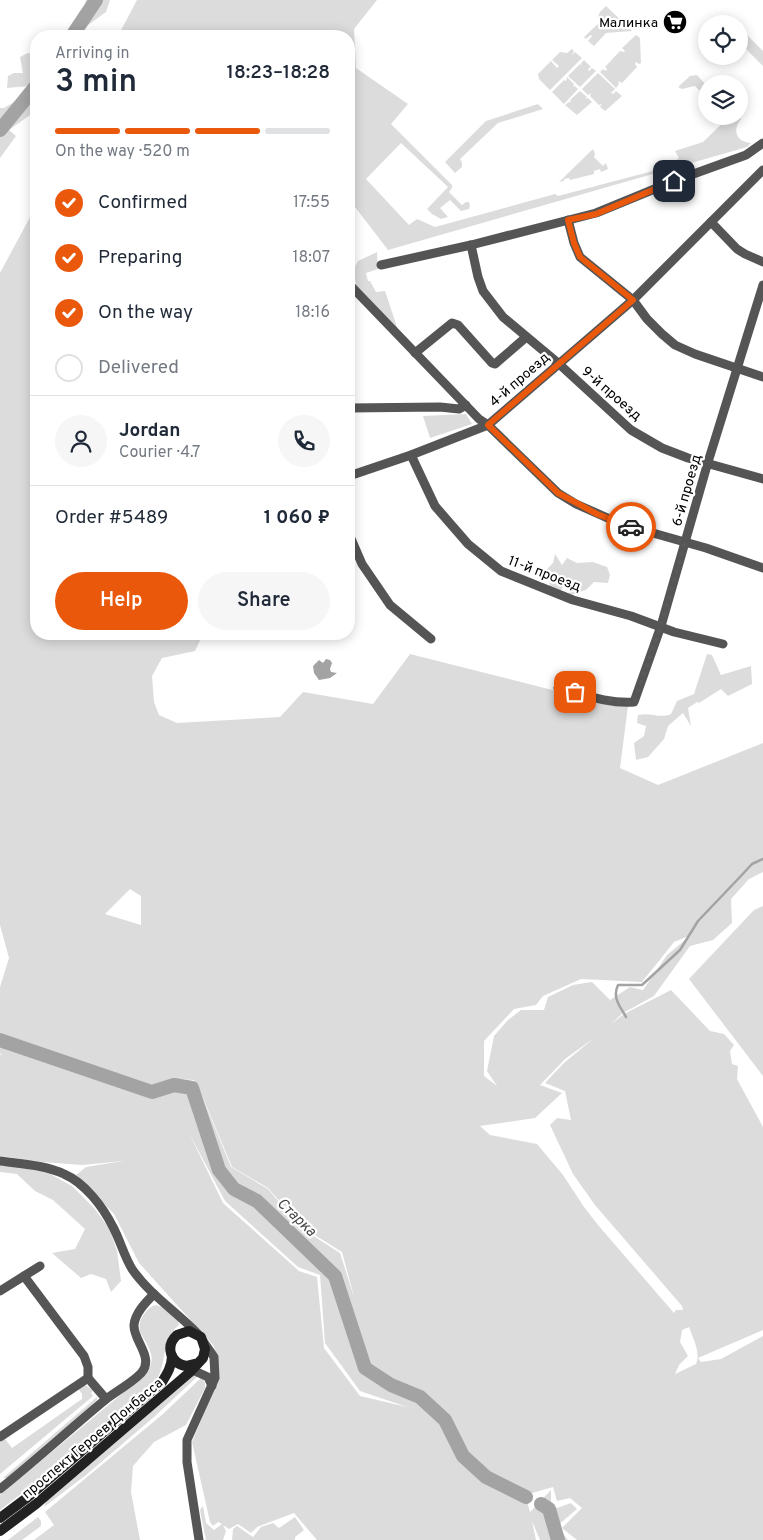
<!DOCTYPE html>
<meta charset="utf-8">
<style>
:root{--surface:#fff;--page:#f6f6f7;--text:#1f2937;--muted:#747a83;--line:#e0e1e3;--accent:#ea580c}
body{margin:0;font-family:Overpass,sans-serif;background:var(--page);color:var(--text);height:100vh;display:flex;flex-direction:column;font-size:19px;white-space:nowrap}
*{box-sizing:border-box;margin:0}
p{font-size:16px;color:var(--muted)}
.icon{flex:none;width:28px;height:28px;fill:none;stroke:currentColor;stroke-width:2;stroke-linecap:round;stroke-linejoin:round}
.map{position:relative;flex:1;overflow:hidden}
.side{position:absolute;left:30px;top:30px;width:325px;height:610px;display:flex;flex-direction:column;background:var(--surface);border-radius:20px;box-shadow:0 2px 12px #0003}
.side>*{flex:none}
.controls{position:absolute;left:698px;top:15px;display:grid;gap:10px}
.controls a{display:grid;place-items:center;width:50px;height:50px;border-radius:50%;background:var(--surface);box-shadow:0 2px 12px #0003;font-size:25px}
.pin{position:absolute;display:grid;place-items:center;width:42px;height:42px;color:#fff;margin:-21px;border-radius:10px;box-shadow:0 2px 8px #0006}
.courier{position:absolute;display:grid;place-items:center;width:50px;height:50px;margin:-25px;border:4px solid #ea580c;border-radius:50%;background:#fff;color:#222;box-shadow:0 1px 6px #0007}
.summary em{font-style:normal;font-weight:600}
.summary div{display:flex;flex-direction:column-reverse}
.summary{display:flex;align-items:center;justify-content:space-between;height:85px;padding:0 25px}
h1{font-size:32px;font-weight:600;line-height:38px}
.bar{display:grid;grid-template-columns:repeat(4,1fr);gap:8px 5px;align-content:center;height:60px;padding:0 25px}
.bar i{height:6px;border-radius:4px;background:var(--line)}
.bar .selected{background:var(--accent)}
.bar p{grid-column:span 4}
.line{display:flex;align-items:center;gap:12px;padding:0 25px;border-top:1px solid var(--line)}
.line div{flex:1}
.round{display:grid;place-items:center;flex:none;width:52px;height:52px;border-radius:26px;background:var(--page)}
ol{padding:0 25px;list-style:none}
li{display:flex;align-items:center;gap:15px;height:55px}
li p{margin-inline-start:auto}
li .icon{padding:5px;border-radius:50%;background:var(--accent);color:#fff;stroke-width:4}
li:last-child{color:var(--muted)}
li i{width:28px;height:28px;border:2px solid var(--line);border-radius:50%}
.cta{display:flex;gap:10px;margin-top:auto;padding:10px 25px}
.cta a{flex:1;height:58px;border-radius:30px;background:var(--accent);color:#fff;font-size:20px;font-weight:600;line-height:58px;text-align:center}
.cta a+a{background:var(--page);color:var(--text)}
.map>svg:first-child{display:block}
</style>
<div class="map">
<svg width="763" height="1540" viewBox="0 0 763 1540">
<rect width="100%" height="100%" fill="#fff"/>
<!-- green -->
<g fill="#dcdcdc" fill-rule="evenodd">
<polygon points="86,0 110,0 106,12 80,31"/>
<path d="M137,0H377L354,29L356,68L408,104L391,124L452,185V188L449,192L462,205L466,202H469L470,205L469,209L461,211L450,200L440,208L448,217L441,219L432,214L427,209L448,187L401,143L366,179L409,225L417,219L435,227L555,194L558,196L668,167L679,158L675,151L703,142L730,116H739V112L741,119C732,130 736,142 751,143L747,147L388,250L349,199V36H118Z"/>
<polygon points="606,6 632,31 606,33 594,46 588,41 592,36 591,35 586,39 584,37 600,22 602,23 598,17 600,12"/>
<polygon points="739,27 763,51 763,66 739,42"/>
<polygon points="636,35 640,38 641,63 639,64 636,62 635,64 637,67 622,83 618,81 619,84 616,88 600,72 603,69 606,71 607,69 605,67 620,51 624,52 625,51 622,48"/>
<polygon points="572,49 574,51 572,55 575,52 582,58 550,90 539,79 538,74 551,61 557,68 559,66 552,60 560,52 567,53"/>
<polygon points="28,53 36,56 36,94 29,86 7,88 8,76 14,73 23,73 20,57"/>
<polygon points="584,60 591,67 588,69 589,71 592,68 596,71 580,87 568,76 580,64 582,65 581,63"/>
<polygon points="598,73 615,89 611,93 613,94 616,91 622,96 605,111 600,107 602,104 599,105 590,96 591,93 588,95 582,89"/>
<polygon points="697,75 706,85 706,97 695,86 682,89 678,87 690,76"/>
<polygon points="567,77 574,84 573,87 575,86 578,89 564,104 552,92 564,80 566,81"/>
<polygon points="580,91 587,97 585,99 588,98 592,102 577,115 565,105 569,102 571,102 570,100"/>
<polygon points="14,102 23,108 30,105 30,115 9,130 16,136 0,158 0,108 4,108"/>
<polygon points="538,104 543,109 498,123 460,159 462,163 462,167 455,173 445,162 486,121"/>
<polygon points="593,149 595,154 594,157 603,166 606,163 608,169 601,172 600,169 594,171 594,174 570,180 569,178 564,179 564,181 559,182"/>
<path d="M36,206V634H203L195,651L162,658L152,676L154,702L159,715L177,723L280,717L303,692L373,704L410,654L600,702L628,706L620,768L658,785L763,743V872L749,879L731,899L732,923L713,940L690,946L654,996L623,1013L610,1025L624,1014L671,990L710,1031L724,1034L734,1045L730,1051L732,1064L738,1066L737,1079L763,1127V1330L698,1358L701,1362L721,1359L763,1336V1540H577L562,1528L582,1508L570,1498L557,1501L553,1487L532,1493L526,1490L527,1492L522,1499L527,1502L530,1512L551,1490V1505L557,1508L571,1503L577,1509L557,1526L568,1540H540L532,1521L536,1540H317L294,1513L257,1527L251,1533L238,1524L229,1529L223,1525L226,1531L223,1540H206L200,1510L203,1506L206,1523L214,1530L222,1524L218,1522L213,1526L210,1522L192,1442L219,1377L214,1346L139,1263L114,1214L76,1175L86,1167L123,1161L82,1165L43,1162L0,1156V1054L3,1056L0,1053V987L9,958L0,925V273ZM130,889L141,896V925L105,914ZM691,935L667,955L643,990L630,987L610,1000L592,982L573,985L548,997L544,1010H521L508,1020L494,1036L487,1071L497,1086L484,1076V1041L514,1009L536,1005L543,996L581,979L642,982L674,942ZM594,1038L564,1063L545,1083L565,1091L571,1120L557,1118L550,1125L573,1174L595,1205L682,1306L683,1310H676L674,1313L598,1225L584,1207L563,1175L537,1144L490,1135L480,1126L535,1118L562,1093L540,1085L565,1059ZM177,1079L194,1080L204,1100L232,1167L268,1188L302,1227L342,1252L355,1300L340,1253L301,1228L268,1189L231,1167L204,1101L193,1081ZM189,1133L225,1201L298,1267L320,1275L325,1343L360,1391L407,1407L360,1396L324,1348L317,1277L299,1271L223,1203ZM689,1327C693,1339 701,1352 696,1364L675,1374L679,1365L688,1356L680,1342L682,1330Z"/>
<polygon points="377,252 378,269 366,273 368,281 370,281 376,292 385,291 398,330 357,289 353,270 358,261"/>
<polygon points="466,414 472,424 430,438 423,416"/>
<polygon points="555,554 562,565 567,558 577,563 593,562 607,567 610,575 608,583 594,582 586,590 570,595 564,584 561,591 550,587 547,569 553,563"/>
<path d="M707,654L712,655L721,675L751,666L752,684L728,696L721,689L699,703L697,702L688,708L691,726L683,713L668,726L664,739L648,757L636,760L634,743L644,736L646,726L637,723L638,715C651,712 659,719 671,714L677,701L694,694Z"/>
<polygon points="763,906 763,1076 689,979 754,910"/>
<polygon points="0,1165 22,1167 50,1174 72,1186 94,1208 109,1228 117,1251 121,1281 111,1292 106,1279 91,1274 81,1278 52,1253 75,1249 85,1229 53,1200 35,1191 17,1174 0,1172"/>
<path d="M156,1305L164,1308L178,1319L179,1325C160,1340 168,1360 157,1379L38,1481L0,1510V1495L147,1373C150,1367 153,1361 151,1354C147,1337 132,1332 144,1314C148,1309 151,1306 156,1305Z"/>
<polygon points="193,1375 199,1375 154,1417 86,1475 44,1507 46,1501"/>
<polygon points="202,1377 205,1383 205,1388 186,1425 154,1442 133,1466 131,1492 140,1540 34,1540 54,1525 45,1512 163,1414"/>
<polygon points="85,1385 93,1390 91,1393 93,1396 0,1474 0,1442 5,1439 12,1448 82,1399 82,1394 78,1388"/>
<polygon points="97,1397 97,1400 91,1406 8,1478 3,1478"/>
<polygon points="38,1517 41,1521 41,1526 22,1540 8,1540"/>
<polygon points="295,1517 304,1530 295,1537 295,1540 232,1540 233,1529 237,1526 253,1537 261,1527 273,1523 279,1528"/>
</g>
<!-- water -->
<polygon fill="#a3a3a3" points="326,659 330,660 332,663 330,669 331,672 337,673 330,678 319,680 314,673 313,666 319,660 323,663"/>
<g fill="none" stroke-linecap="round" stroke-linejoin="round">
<!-- stream -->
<path stroke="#a3a3a3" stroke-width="2.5" d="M626,1017C620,1006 612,998 618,985H642L680,950L698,921L739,878L752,864L763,859"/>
<!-- river -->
<g stroke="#a3a3a3" stroke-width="14">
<polyline points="72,36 96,0"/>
<polyline points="0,130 36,86"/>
<polyline points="0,1040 152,1092 174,1085 192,1088 219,1170 234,1189 257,1201 335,1276 365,1368 391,1385 420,1397 445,1420 463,1456 486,1477 526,1497"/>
<polyline points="541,1504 549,1509 558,1540"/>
</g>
<!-- street -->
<g stroke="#555" stroke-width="9">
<polyline points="568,220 574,243 580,257 633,300 647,319 662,334 675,345 695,354 763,377"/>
<polyline points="711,222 737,249 745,254 763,262"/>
<polyline points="471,245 478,277 483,291 503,317 558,363 631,430 662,448 688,458 763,479"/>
<polyline points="381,265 471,245 596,213 674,181 746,155 763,143"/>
<polyline points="349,284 479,419 488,425 558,493 576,504 621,524 706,548 763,568"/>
<polyline points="415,353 452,323 458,325 492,363 495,364 524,339"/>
<polyline points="349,408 440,407 459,409 466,405"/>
<polyline points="411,455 435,506 468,544 501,571 573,600 631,616 674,632 723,644"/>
<polyline points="349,476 411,455 488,425 633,300 763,170"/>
<polyline points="349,534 362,564 390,605 431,639"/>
<path d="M558,688C582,694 608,704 634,702L661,626L708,462L763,285"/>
<path d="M0,1161C21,1164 45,1165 64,1174C85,1183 103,1207 113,1227C120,1240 124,1256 132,1269C149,1294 177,1312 198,1334"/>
<polyline points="24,1276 84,1356 88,1367 88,1378"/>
<polyline points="0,1291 40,1266"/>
<polyline points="188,1368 208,1377 212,1386"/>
<polyline points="0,1437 88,1378 106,1399"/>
<path d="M0,1489C36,1460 70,1429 105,1400C115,1392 135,1381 142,1372C154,1357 133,1340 134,1325C135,1313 146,1302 154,1294"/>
<polyline points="199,1540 187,1462 187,1440 215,1378 214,1357 203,1341"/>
</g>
<!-- secondary -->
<g stroke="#222" stroke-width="10">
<path d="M0,1518L28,1497L162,1382C167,1374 172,1366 172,1356"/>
<path d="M0,1531L36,1504L189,1373L203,1358L205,1349L201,1337L189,1331L177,1335C165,1346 170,1363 186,1366L198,1363"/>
</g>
</g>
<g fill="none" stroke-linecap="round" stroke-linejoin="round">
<!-- done -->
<path stroke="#595959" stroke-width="5" stroke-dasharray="0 9" d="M575,692C595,697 614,703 634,702L661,626L685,542L631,527"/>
<!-- route -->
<polyline stroke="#ea580c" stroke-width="6" points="631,527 597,514 558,493 488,425 633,300 580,257 574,243 568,220 596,214 674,181"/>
</g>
<!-- icons -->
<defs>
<g id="supermarket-disc" transform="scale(1.25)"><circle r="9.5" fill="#000" stroke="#fff"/><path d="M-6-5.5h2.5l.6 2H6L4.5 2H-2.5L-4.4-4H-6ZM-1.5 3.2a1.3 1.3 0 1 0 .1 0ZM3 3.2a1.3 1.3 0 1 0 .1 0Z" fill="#fff"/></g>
</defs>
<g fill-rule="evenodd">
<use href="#supermarket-disc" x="675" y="22"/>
</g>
<g text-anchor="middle" stroke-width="4.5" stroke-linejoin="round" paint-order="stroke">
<!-- poi labels -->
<g font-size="14" fill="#000" stroke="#fff" text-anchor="end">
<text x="658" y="27">Малинка</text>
</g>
<!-- street labels -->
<g font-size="14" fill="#000" stroke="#fff">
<text transform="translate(519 379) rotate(-41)" y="5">4-й проезд</text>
<text transform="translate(612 393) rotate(41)" y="5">9-й проезд</text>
<text transform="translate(686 490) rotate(-74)" y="5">6-й проезд</text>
<text transform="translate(545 573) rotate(21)" y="5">11-й проезд</text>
<text transform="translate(92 1438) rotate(-40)" y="5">проспект Героев Донбасса</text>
</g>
<!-- water labels -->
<g font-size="15" font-style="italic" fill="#444" stroke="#fff">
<text transform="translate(297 1217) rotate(44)" y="5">Старка</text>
</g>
</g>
</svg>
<div class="controls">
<a><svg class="icon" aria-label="locate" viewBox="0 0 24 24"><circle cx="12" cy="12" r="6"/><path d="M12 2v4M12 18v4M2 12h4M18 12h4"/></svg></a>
<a><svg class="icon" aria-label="layers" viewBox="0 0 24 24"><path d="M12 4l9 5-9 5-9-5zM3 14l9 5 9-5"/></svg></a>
</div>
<div class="pin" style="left:575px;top:692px;background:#ea580c"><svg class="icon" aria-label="bag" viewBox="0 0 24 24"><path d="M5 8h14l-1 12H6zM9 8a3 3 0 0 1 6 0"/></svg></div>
<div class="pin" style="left:674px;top:181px;background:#1f2937"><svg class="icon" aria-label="home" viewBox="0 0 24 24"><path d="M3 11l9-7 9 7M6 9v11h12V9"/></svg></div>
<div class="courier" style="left:631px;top:527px"><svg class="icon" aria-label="car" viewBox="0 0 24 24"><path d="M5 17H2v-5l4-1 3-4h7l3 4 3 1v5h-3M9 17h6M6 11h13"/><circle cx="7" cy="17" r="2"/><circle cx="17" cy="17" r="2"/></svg></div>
<section class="side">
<div class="summary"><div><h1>3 min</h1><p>Arriving in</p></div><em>18:23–18:28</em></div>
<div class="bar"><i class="selected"></i><i class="selected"></i><i class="selected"></i><i></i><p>On the way · 520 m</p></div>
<ol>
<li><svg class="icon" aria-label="check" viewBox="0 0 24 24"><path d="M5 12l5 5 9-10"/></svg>Confirmed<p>17:55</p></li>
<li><svg class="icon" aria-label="check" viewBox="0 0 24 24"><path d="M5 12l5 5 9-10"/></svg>Preparing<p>18:07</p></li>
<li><svg class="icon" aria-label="check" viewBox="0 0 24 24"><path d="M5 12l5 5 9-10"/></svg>On the way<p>18:16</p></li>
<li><i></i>Delivered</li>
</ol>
<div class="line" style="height:90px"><a class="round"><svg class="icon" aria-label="person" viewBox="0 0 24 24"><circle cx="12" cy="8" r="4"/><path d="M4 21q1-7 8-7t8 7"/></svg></a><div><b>Jordan</b><p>Courier · 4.7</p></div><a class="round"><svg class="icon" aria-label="phone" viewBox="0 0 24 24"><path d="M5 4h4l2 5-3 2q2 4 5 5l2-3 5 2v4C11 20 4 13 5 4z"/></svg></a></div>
<div class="line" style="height:65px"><div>Order #5489</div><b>1 060 ₽</b></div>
<div class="cta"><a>Help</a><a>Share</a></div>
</section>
</div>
